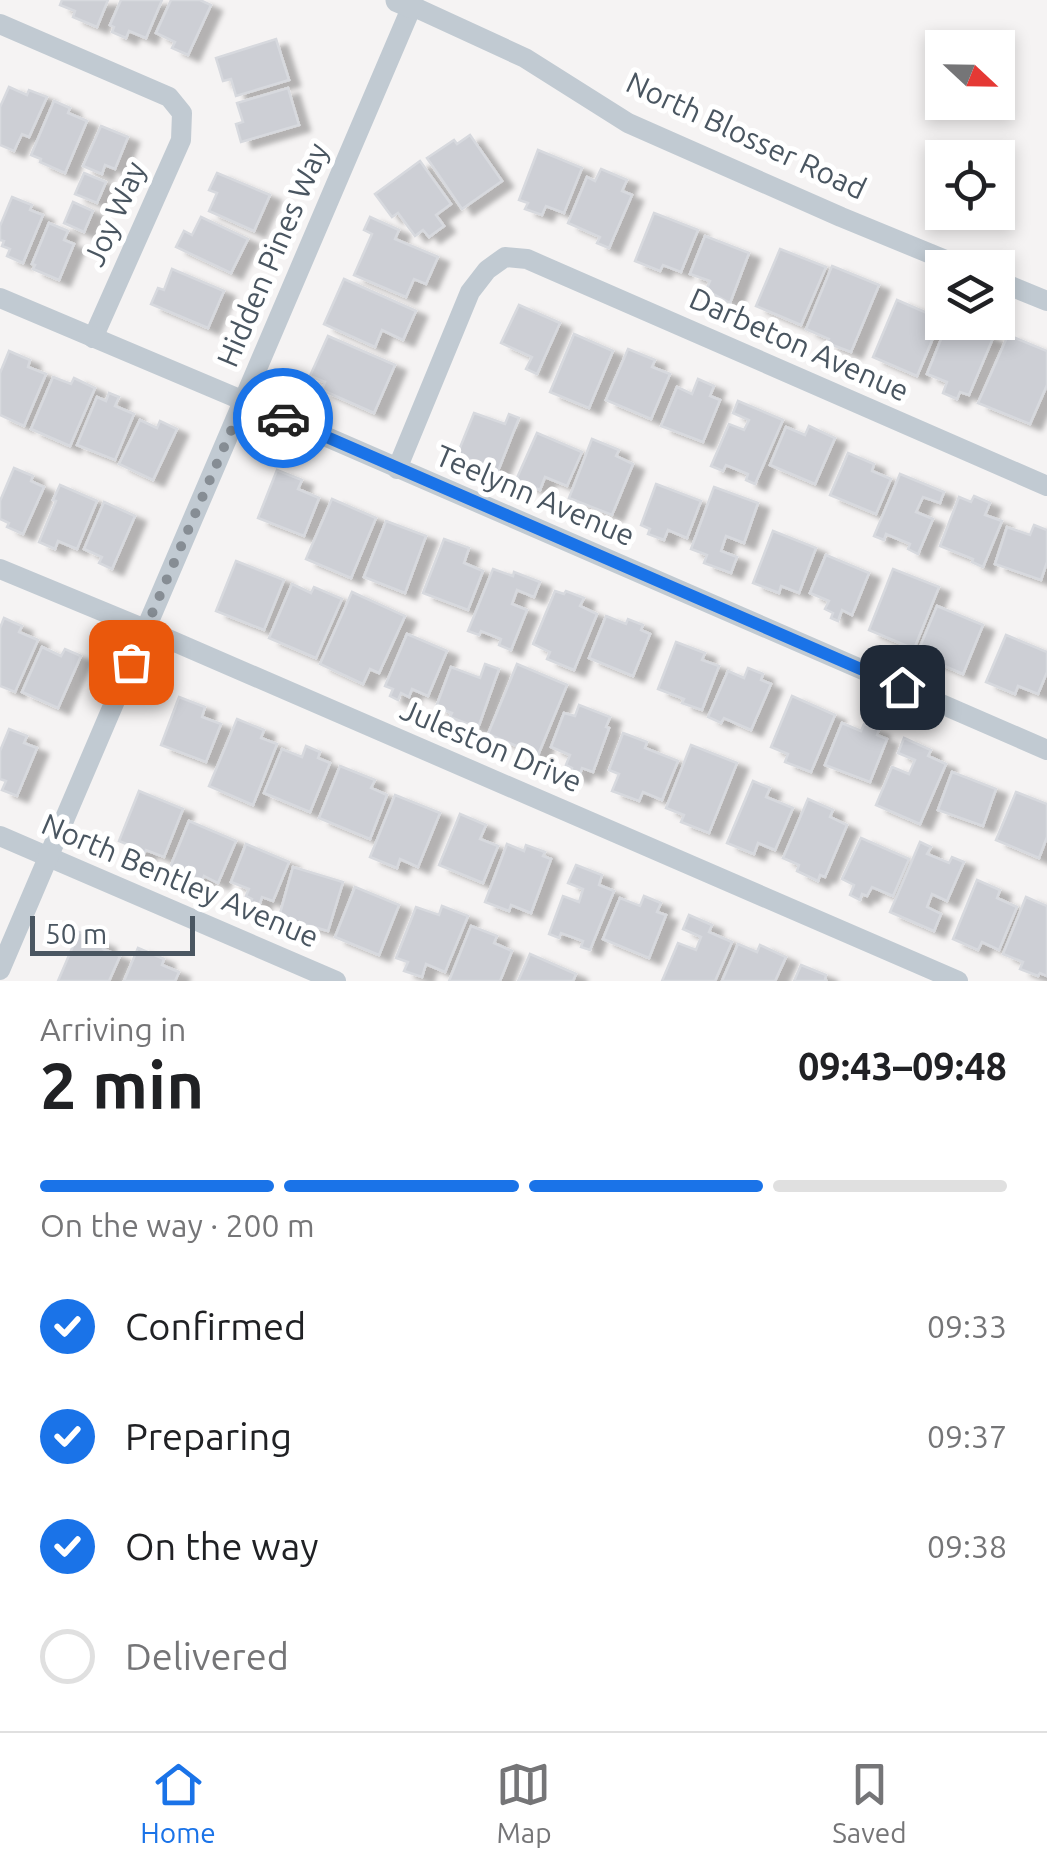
<!DOCTYPE html>
<meta charset="utf-8">
<style>
:root{--surface:#fff;--page:#f6f6f6;--text:#202124;--muted:#757577;--line:#e0e0e0;--accent:#1a73e8}
body{margin:0;font-family:Ubuntu,sans-serif;background:var(--page);color:var(--text);height:100vh;display:flex;flex-direction:column;font-size:38px;white-space:nowrap}
*{box-sizing:border-box;margin:0}
p{font-size:32px;color:var(--muted)}
.icon{flex:none;width:55px;height:55px;fill:none;stroke:currentColor;stroke-width:2;stroke-linecap:round;stroke-linejoin:round}
.map{position:relative;height:981px;overflow:hidden}
.side{display:flex;flex-direction:column;background:var(--surface);flex:1}
.side>*{flex:none}
.needle{width:65px;rotate:112deg}
.tools{position:absolute;left:925px;top:30px;display:grid;gap:20px}
.tools a{display:grid;place-items:center;width:90px;height:90px;border-radius:0px;background:var(--surface);box-shadow:0 5px 15px #0003;font-size:50px}
.scale{position:absolute;left:30px;bottom:25px;width:165px;box-sizing:border-box;padding-left:10px;border:5px solid #4a5661;border-top:0;font-size:28px;line-height:35px;white-space:nowrap;color:#4a5661;-webkit-text-stroke:8px #fff;paint-order:stroke}
.pin{position:absolute;display:grid;place-items:center;width:85px;height:85px;color:#fff;margin:-42px;border-radius:20px;box-shadow:0 5px 15px #0006}
.courier{position:absolute;display:grid;place-items:center;width:100px;height:100px;margin:-50px;border:8px solid #1a73e8;border-radius:50%;background:#fff;color:#222;box-shadow:0 2px 12px #0007}
.overview em{font-style:normal;font-weight:700}
.overview div{display:flex;flex-direction:column-reverse}
.overview{display:flex;align-items:center;justify-content:space-between;height:170px;padding:0 40px}
h1{font-size:65px;font-weight:700;line-height:75px}
.bar{display:grid;grid-template-columns:repeat(4,1fr);gap:15px 10px;align-content:center;height:120px;padding:0 40px}
.bar i{height:12px;border-radius:8px;background:var(--line)}
.bar .on{background:var(--accent)}
.bar p{grid-column:span 4}
ol{padding:0 40px;list-style:none}
li{display:flex;align-items:center;gap:30px;height:110px}
li p{margin-inline-start:auto}
li .icon{padding:10px;border-radius:50%;background:var(--accent);color:#fff;stroke-width:4}
li:last-child{color:var(--muted)}
li i{width:55px;height:55px;border:5px solid var(--line);border-radius:50%}
.menu{display:flex;justify-content:space-around;align-items:center;height:140px;border-top:2px solid var(--line);background:var(--surface);font-size:28px;color:var(--muted)}
.menu a{display:grid;justify-items:center;gap:5px}
.menu .on{color:var(--accent)}
.map>svg:first-child{display:block}
</style>
<div class="map">
<svg width="1047" height="981" viewBox="0 0 1047 981">
<defs>
<filter id="shadow"><feDropShadow dx="11" dy="6" stdDeviation="2.5" flood-color="#0004"/></filter>
</defs>
<rect width="100%" height="100%" fill="#f5f3f3"/>
<!-- building -->
<g fill="#cdcfd5" stroke="#d7d9de" stroke-width="2.5" filter="url(#shadow)">
<polygon points="62,0 108,0 97,27 73,17 75,11 60,5"/>
<polygon points="121,0 162,0 146,38 129,31 126,38 112,32 114,27 110,25"/>
<polygon points="171,0 200,0 211,5 188,55 172,48 175,42 156,33"/>
<polygon points="276,39 289,80 236,96 231,79 223,81 216,58"/>
<polygon points="9,87 27,95 29,90 47,97 29,137 22,134 14,151 0,145 0,107"/>
<polygon points="288,88 299,125 241,142 236,124 243,122 237,103"/>
<polygon points="54,101 70,108 68,113 87,121 65,173 40,162 41,159 31,155"/>
<polygon points="101,126 128,137 115,169 105,165 102,174 83,166"/>
<polygon points="470,135 502,181 462,209 427,158 454,140 457,144"/>
<polygon points="538,150 582,168 564,213 546,206 542,215 525,209 528,203 519,200"/>
<polygon points="420,161 451,204 436,215 444,226 429,237 423,230 415,236 398,213 392,217 375,194"/>
<polygon points="601,169 627,180 622,191 632,195 609,248 597,243 600,237 568,223 587,177 595,181"/>
<polygon points="84,173 106,182 97,203 75,194"/>
<polygon points="217,173 270,195 254,231 209,211 217,193 209,190"/>
<polygon points="12,197 32,205 30,210 43,215 23,263 7,256 10,249 2,246 4,241 0,240 0,226"/>
<polygon points="73,202 93,211 84,232 64,223"/>
<polygon points="654,213 698,230 681,272 663,265 660,271 635,261"/>
<polygon points="201,217 248,239 231,273 176,247 184,231 192,235"/>
<polygon points="370,217 399,230 395,239 438,257 426,284 414,279 406,297 354,275 372,234 364,230"/>
<polygon points="49,223 68,231 64,240 74,244 59,280 33,269 35,265 32,264"/>
<polygon points="705,236 749,253 730,303 706,290 710,281 690,274"/>
<polygon points="780,249 826,267 801,325 756,306"/>
<polygon points="832,266 879,285 851,352 827,343 829,339 806,329"/>
<polygon points="172,269 224,291 208,328 151,304 158,288 164,290"/>
<polygon points="344,279 416,311 403,340 382,330 375,347 324,324"/>
<polygon points="897,300 941,319 917,376 873,357"/>
<polygon points="519,305 560,323 537,374 526,369 532,357 501,343"/>
<polygon points="948,322 957,322 993,338 969,395 960,392 957,399 943,393 947,382 927,374"/>
<polygon points="574,334 613,351 589,408 550,392"/>
<polygon points="1008,335 1047,351 1047,385 1030,424 978,403"/>
<polygon points="328,336 395,365 374,413 322,390 325,382 310,376"/>
<polygon points="628,349 655,360 652,367 670,374 651,419 606,400"/>
<polygon points="9,351 30,360 28,367 46,374 24,426 0,415 0,373"/>
<polygon points="53,377 71,384 74,378 95,388 70,446 31,429"/>
<polygon points="698,379 714,386 710,396 720,400 703,442 661,426 677,387 692,394"/>
<polygon points="109,393 119,397 115,406 134,414 115,460 77,445 97,397 106,401"/>
<polygon points="738,401 783,420 755,484 746,480 748,474 726,465 723,471 711,466 729,424 744,430 749,420 733,413"/>
<polygon points="474,413 505,424 509,414 519,418 498,471 457,455"/>
<polygon points="140,420 157,428 160,421 177,429 153,480 119,464"/>
<polygon points="809,426 835,438 815,484 770,465 786,427 805,435"/>
<polygon points="537,433 582,452 567,486 545,477 540,490 516,480"/>
<polygon points="592,439 619,450 616,456 633,464 612,515 569,498"/>
<polygon points="848,453 874,464 872,471 891,479 876,514 830,495"/>
<polygon points="14,468 33,476 31,481 44,487 23,534 7,527 9,523 0,519 0,501"/>
<polygon points="277,470 302,480 298,489 319,498 304,536 258,518"/>
<polygon points="900,474 944,492 940,503 923,497 916,512 933,519 918,554 908,549 910,544 886,534 884,540 874,536"/>
<polygon points="656,484 701,501 687,538 668,530 664,540 648,534 650,529 641,525"/>
<polygon points="60,485 97,501 77,549 58,541 55,549 39,542 56,501 53,500"/>
<polygon points="714,487 758,503 744,543 726,536 721,551 737,557 731,573 704,563 707,555 691,549"/>
<polygon points="974,496 990,503 985,515 1002,521 983,567 972,562 973,559 940,546 959,497 971,502"/>
<polygon points="332,499 376,518 351,578 306,559"/>
<polygon points="104,502 135,516 112,569 99,563 102,557 84,549"/>
<polygon points="386,521 426,536 405,593 364,577"/>
<polygon points="1034,525 1047,530 1047,562 1041,580 995,564 1007,527 1030,535"/>
<polygon points="773,531 816,548 799,593 781,586 779,593 753,583"/>
<polygon points="444,539 469,548 464,563 483,571 468,610 423,593"/>
<polygon points="826,555 869,573 852,615 842,610 838,621 831,618 833,613 825,609 829,601 810,593"/>
<polygon points="236,561 284,580 264,630 216,611"/>
<polygon points="493,569 513,576 514,572 540,582 534,597 517,590 512,604 527,610 511,650 499,645 501,639 481,631 479,635 468,631"/>
<polygon points="893,569 939,587 914,649 869,630"/>
<polygon points="292,584 311,593 314,587 342,599 316,658 269,638"/>
<polygon points="555,591 564,594 566,591 584,598 580,606 597,614 574,670 547,659 550,652 533,644"/>
<polygon points="352,592 405,616 379,673 370,669 363,684 320,664"/>
<polygon points="937,606 983,625 963,674 917,654"/>
<polygon points="606,616 626,624 628,619 643,625 641,630 650,634 633,676 589,658"/>
<polygon points="4,618 22,626 19,632 38,640 15,692 0,686 0,628"/>
<polygon points="407,634 447,651 428,696 412,689 409,697 401,693 398,700 390,696 393,689 385,686"/>
<polygon points="1006,635 1047,652 1047,672 1038,694 1018,686 1015,694 986,682"/>
<polygon points="676,642 705,653 702,660 719,666 702,710 682,703 684,699 658,689"/>
<polygon points="42,647 61,656 65,649 81,656 58,708 22,692"/>
<polygon points="485,664 499,669 478,728 450,717 452,713 436,707 451,667 480,678"/>
<polygon points="517,664 567,685 538,755 488,734"/>
<polygon points="748,668 763,674 761,680 771,684 751,730 724,718 721,723 708,717 728,671 744,678"/>
<polygon points="792,696 835,715 811,772 785,762 788,754 771,747"/>
<polygon points="179,697 205,707 202,717 221,724 206,762 161,745"/>
<polygon points="579,705 610,717 606,727 609,728 593,772 582,768 579,777 570,774 572,768 566,765 570,755 551,747 564,713 575,716"/>
<polygon points="237,719 264,730 261,738 277,744 253,805 209,786"/>
<polygon points="842,723 861,731 864,724 879,730 877,735 887,739 870,782 825,765"/>
<polygon points="9,729 27,736 24,743 37,748 17,796 2,790 6,781 0,779 0,751"/>
<polygon points="623,733 647,742 645,748 678,761 662,800 643,792 639,801 612,791 619,774 609,770"/>
<polygon points="904,738 931,750 928,756 946,764 920,824 876,805 892,767 909,774 915,760 898,753"/>
<polygon points="691,745 737,763 709,833 681,822 684,815 666,808"/>
<polygon points="306,746 320,752 318,758 330,763 310,812 264,793 282,749 302,757"/>
<polygon points="340,766 375,780 371,788 387,795 370,839 319,818"/>
<polygon points="952,772 996,789 983,826 938,810"/>
<polygon points="753,781 770,788 766,797 793,808 775,850 758,843 754,854 727,843"/>
<polygon points="139,791 183,809 164,857 146,850 142,858 126,852 129,845 119,841"/>
<polygon points="1016,792 1047,804 1047,837 1039,858 996,840"/>
<polygon points="395,795 440,813 418,867 400,859 397,868 370,857"/>
<polygon points="808,799 833,810 830,817 847,825 825,877 820,875 818,881 797,871 799,865 783,858"/>
<polygon points="460,814 486,825 480,839 498,846 483,883 439,865"/>
<polygon points="189,821 236,841 218,883 204,876 201,883 169,870"/>
<polygon points="861,838 909,859 893,896 872,887 867,896 862,894 860,900 850,895 854,885 842,879"/>
<polygon points="920,842 931,847 927,854 949,863 952,857 964,862 947,901 932,894 927,907 941,914 934,931 890,912"/>
<polygon points="246,844 289,862 273,901 262,897 258,909 250,905 252,899 246,896 249,889 231,882"/>
<polygon points="507,844 524,851 526,845 545,852 543,856 551,859 531,913 511,905 509,911 485,902"/>
<polygon points="576,865 602,875 599,885 614,891 590,950 581,947 583,941 561,933 559,938 549,934 563,896 579,902 583,889 568,883"/>
<polygon points="293,867 343,882 328,931 279,917"/>
<polygon points="977,880 1000,890 997,898 1017,907 999,950 982,942 978,950 953,939"/>
<polygon points="355,887 399,905 379,955 335,937"/>
<polygon points="644,896 661,903 657,912 666,915 649,958 603,939 620,898 640,906"/>
<polygon points="1026,897 1047,906 1047,976 1040,973 1038,976 1020,969 1023,962 1003,954"/>
<polygon points="442,906 468,916 445,972 426,964 422,977 404,971 408,962 396,958 416,907 439,915"/>
<polygon points="689,915 712,925 709,932 732,942 715,981 662,981 678,943 696,950 701,937 683,929"/>
<polygon points="471,926 497,936 494,943 512,951 500,981 449,981"/>
<polygon points="79,932 105,943 103,949 120,956 109,981 58,981"/>
<polygon points="738,944 757,952 760,945 786,957 775,981 722,981"/>
<polygon points="138,948 164,959 162,965 179,972 175,981 124,981"/>
<polygon points="530,954 576,974 573,981 518,981"/>
<polygon points="801,965 826,975 825,980 827,981 794,981"/>
</g>
<g fill="none" stroke-linecap="round" stroke-linejoin="round">
<!-- minor -->
<g stroke="#c1cad2" stroke-width="20">
<polyline points="0,24 169,97 182,113 181,140 93,338"/>
<polyline points="998,281 1047,301"/>
<polyline points="0,298 244,401 1047,750"/>
<polyline points="397,469 470,292 487,270 505,257 527,259 1047,486"/>
<polyline points="0,569 145,629 958,981"/>
<polyline points="0,836 336,981"/>
<polyline points="0,970 412,6 525,58 628,123 841,217 965,268"/>
</g>
<!-- tertiary -->
<polyline stroke="#c1cad2" stroke-width="25" points="398,0 412,6"/>
</g>
<g fill="none" stroke-linecap="round" stroke-linejoin="round">
<!-- done -->
<polyline stroke="#868d94" stroke-width="10" stroke-dasharray="0 18" points="131,662 244,401 283,418"/>
<!-- route -->
<polyline stroke="#1a73e8" stroke-width="12" points="283,418 902,687"/>
</g>
<g text-anchor="middle" stroke-width="10" stroke-linejoin="round" paint-order="stroke">
<!-- street labels -->
<g font-size="30" fill="#4a5661" stroke="#fff">
<text transform="translate(746 136) rotate(25)" y="10">North Blosser Road</text>
<text transform="translate(115 214) rotate(-66)" y="10">Joy Way</text>
<text transform="translate(273 255) rotate(-67)" y="10">Hidden Pines Way</text>
<text transform="translate(799 345) rotate(24)" y="10">Darbeton Avenue</text>
<text transform="translate(535 496) rotate(23)" y="10">Teelynn Avenue</text>
<text transform="translate(491 746) rotate(23)" y="10">Juleston Drive</text>
<text transform="translate(180 881) rotate(23)" y="10">North Bentley Avenue</text>
</g>
</g>
</svg>
<div class="tools">
<a><svg class="needle" viewBox="-14 -14 28 28"><path d="M0-13l5 13h-10z" fill="#e53935"/><path d="M0 13l5-13h-10z" fill="#757577"/></svg></a>
<a><svg class="icon" aria-label="locate" viewBox="0 0 24 24"><circle cx="12" cy="12" r="6"/><path d="M12 2v4M12 18v4M2 12h4M18 12h4"/></svg></a>
<a><svg class="icon" aria-label="layers" viewBox="0 0 24 24"><path d="M12 4l9 5-9 5-9-5zM3 14l9 5 9-5"/></svg></a>
</div>
<div class="scale">50 m</div>
<div class="pin" style="left:131px;top:662px;background:#ea580c"><svg class="icon" aria-label="bag" viewBox="0 0 24 24"><path d="M5 8h14l-1 12H6zM9 8a3 3 0 0 1 6 0"/></svg></div>
<div class="pin" style="left:902px;top:687px;background:#1f2937"><svg class="icon" aria-label="home" viewBox="0 0 24 24"><path d="M3 11l9-7 9 7M6 9v11h12V9"/></svg></div>
<div class="courier" style="left:283px;top:418px"><svg class="icon" aria-label="car" viewBox="0 0 24 24"><path d="M5 17H2v-5l4-1 3-4h7l3 4 3 1v5h-3M9 17h6M6 11h13"/><circle cx="7" cy="17" r="2"/><circle cx="17" cy="17" r="2"/></svg></div>
</div>
<section class="side">
<div class="overview"><div><h1>2 min</h1><p>Arriving in</p></div><em>09:43–09:48</em></div>
<div class="bar"><i class="on"></i><i class="on"></i><i class="on"></i><i></i><p>On the way · 200 m</p></div>
<ol>
<li><svg class="icon" aria-label="check" viewBox="0 0 24 24"><path d="M5 12l5 5 9-10"/></svg>Confirmed<p>09:33</p></li>
<li><svg class="icon" aria-label="check" viewBox="0 0 24 24"><path d="M5 12l5 5 9-10"/></svg>Preparing<p>09:37</p></li>
<li><svg class="icon" aria-label="check" viewBox="0 0 24 24"><path d="M5 12l5 5 9-10"/></svg>On the way<p>09:38</p></li>
<li><i></i>Delivered</li>
</ol>
</section>
<nav class="menu">
<a class="on"><svg class="icon" aria-label="home" viewBox="0 0 24 24"><path d="M3 11l9-7 9 7M6 9v11h12V9"/></svg>Home</a>
<a><svg class="icon" aria-label="map" viewBox="0 0 24 24"><path d="M3 6l6-2 6 2 6-2v14l-6 2-6-2-6 2zM9 4v14M15 6v14"/></svg>Map</a>
<a><svg class="icon" aria-label="saved" viewBox="0 0 24 24"><path d="M7 4h10v16l-5-4-5 4z"/></svg>Saved</a>
</nav>
